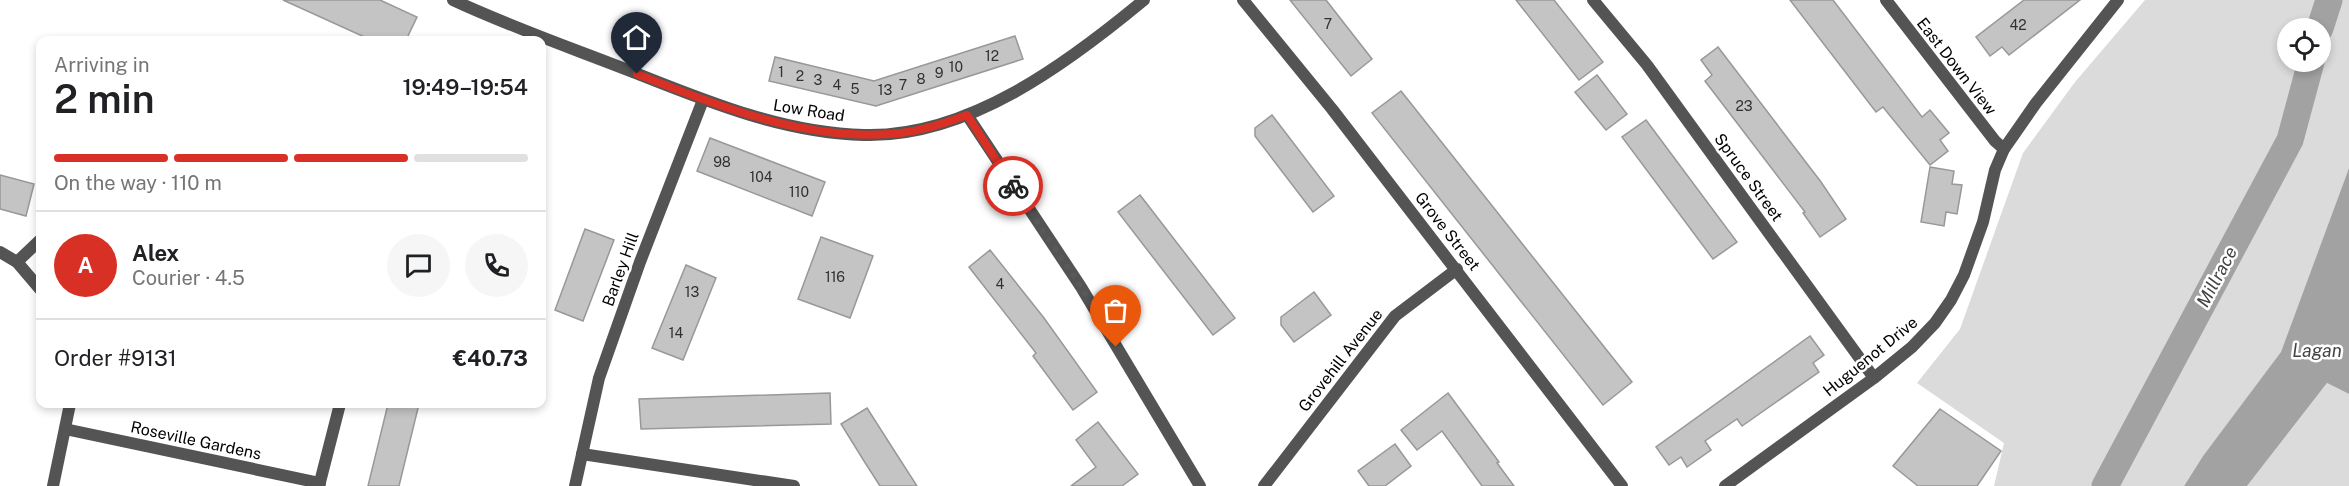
<!DOCTYPE html>
<meta charset="utf-8">
<style>
:root{--surface:#fff;--page:#f6f6f6;--text:#202124;--muted:#757577;--line:#e0e0e0;--accent:#d93025}
body{margin:0;font-family:"Public Sans",sans-serif;background:var(--page);color:var(--text);height:100vh;display:flex;flex-direction:column;font-size:22px;white-space:nowrap}
*{box-sizing:border-box;margin:0}
p{font-size:20px;color:var(--muted)}
.icon{flex:none;width:33px;height:33px;fill:none;stroke:currentColor;stroke-width:2;stroke-linecap:round;stroke-linejoin:round}
.map{position:relative;flex:1;overflow:hidden}
.drawer{position:absolute;left:36px;top:36px;width:510px;height:372px;display:flex;flex-direction:column;background:var(--surface);border-radius:12px;box-shadow:0 3px 9px #0003}
.drawer>*{flex:none}
.fabs{position:absolute;left:2277px;top:18px;display:grid;gap:12px}
.fabs a{display:grid;place-items:center;width:54px;height:54px;border-radius:50%;background:var(--surface);box-shadow:0 3px 9px #0003;font-size:30px}
.pin{position:absolute;display:grid;place-items:center;width:51px;height:51px;color:#fff;margin:-62px -26px;border-radius:50% 50% 50% 0;rotate:-45deg;box-shadow:0 0 6px #0007}
.pin .icon{rotate:45deg}
.courier{position:absolute;display:grid;place-items:center;width:60px;height:60px;margin:-30px;border:4px solid #d93025;border-radius:50%;background:#fff;color:#222;box-shadow:0 2px 8px #0007}
.overview em{font-style:normal;font-weight:600}
.overview div{display:flex;flex-direction:column-reverse}
.overview{display:flex;align-items:center;justify-content:space-between;height:102px;padding:0 18px}
h1{font-size:39px;font-weight:600;line-height:45px}
.bar{display:grid;grid-template-columns:repeat(4,1fr);gap:9px 6px;align-content:center;height:72px;padding:0 18px}
.bar i{height:8px;border-radius:4px;background:var(--line)}
.bar .selected{background:var(--accent)}
.bar p{grid-column:span 4}
.line{display:flex;align-items:center;gap:15px;padding:0 18px;border-top:2px solid var(--line)}
.line div{flex:1}
.round{display:grid;place-items:center;flex:none;width:63px;height:63px;border-radius:32px;background:var(--page)}
.map>svg:first-child{display:block}
</style>
<div class="map">
<svg width="2349" height="486" viewBox="0 0 2349 486">
<rect width="100%" height="100%" fill="#fff"/>
<!-- green -->
<g fill="#dbdbdb" fill-rule="evenodd">
<path d="M2145,0H2349V168L2281,353L2203,456L2184,486H1994L2004,443L1917,383L1960,329L2023,153L2075,82ZM2288,28H2320V62H2288Z"/>
<polygon points="2327,383 2349,394 2349,486 2247,486"/>
</g>
<!-- water -->
<polygon fill="#a2a2a2" points="2349,168 2349,394 2327,383 2247,486 2184,486 2203,456 2281,352"/>
<g fill="none" stroke-linecap="round" stroke-linejoin="round">
<!-- canal -->
<g stroke="#a2a2a2" stroke-width="27">
<polyline points="2320,28 2329,0"/>
<polyline points="2105,486 2290,140 2311,62"/>
</g>
</g>
<!-- building -->
<g fill="#c4c4c4" stroke="#989898" stroke-width="1.5">
<polygon points="283,0 380,0 417,17 406,40 371,40"/>
<polygon points="1290,0 1326,0 1372,59 1351,76"/>
<polygon points="1516,0 1554,0 1603,62 1579,80"/>
<polygon points="1790,0 1833,0 1922,117 1930,110 1949,133 1940,140 1948,151 1930,165 1883,107 1876,112"/>
<polygon points="2024,0 2080,0 2009,55 2002,47 1990,56 1976,37"/>
<polygon points="1015,36 1023,59 876,106 769,81 775,57 874,81"/>
<polygon points="1718,47 1821,182 1846,219 1820,237 1803,213 1805,212 1705,81 1712,75 1701,60"/>
<polygon points="1597,75 1627,114 1606,130 1575,92"/>
<polygon points="1401,91 1632,382 1603,405 1372,113"/>
<polygon points="1272,115 1334,196 1313,212 1255,136 1255,128"/>
<polygon points="1646,120 1737,242 1713,259 1622,137"/>
<polygon points="710,138 825,182 812,216 697,171"/>
<polygon points="1930,167 1954,171 1952,184 1962,185 1957,214 1946,212 1944,226 1921,222"/>
<polygon points="0,175 34,184 26,216 0,209"/>
<polygon points="1140,195 1235,318 1213,335 1118,212"/>
<polygon points="585,229 614,240 583,321 555,310"/>
<polygon points="821,237 873,256 850,318 798,299"/>
<polygon points="990,250 1044,318 1097,392 1073,410 1033,356 1036,353 969,267"/>
<polygon points="686,265 716,278 683,360 652,348"/>
<polygon points="1314,292 1331,315 1294,342 1281,325 1281,317"/>
<polygon points="1810,336 1824,355 1813,363 1819,372 1742,426 1737,419 1705,441 1711,450 1687,467 1681,457 1669,465 1656,447"/>
<polygon points="830,393 831,424 641,429 639,399"/>
<polygon points="1448,393 1499,462 1497,463 1514,486 1482,486 1442,431 1417,450 1401,430"/>
<polygon points="388,404 419,404 399,486 368,486"/>
<polygon points="867,408 890,444 917,486 880,486 864,461 841,424"/>
<polygon points="1940,409 2001,451 1977,486 1918,486 1893,466"/>
<polygon points="1098,422 1138,474 1122,486 1071,486 1096,467 1076,440"/>
<polygon points="1395,444 1411,466 1385,486 1369,486 1358,471"/>
</g>
<g fill="none" stroke-linecap="round" stroke-linejoin="round">
<!-- street -->
<g stroke="#545454" stroke-width="12">
<path d="M453,0C513,28 577,50 638,74C711,103 785,133 864,135C968,138 1068,63 1144,0"/>
<polyline points="1243,0 1332,109 1622,486"/>
<polyline points="1593,0 1647,65 1874,378"/>
<polyline points="1886,0 1995,141 2004,149"/>
<polyline points="967,115 1081,287 1200,486"/>
<polyline points="0,252 17,262 40,289"/>
<polyline points="17,262 40,240"/>
<polyline points="65,429 320,483"/>
<polyline points="582,454 794,486"/>
<polyline points="53,486 70,404"/>
<polyline points="319,486 340,404"/>
<polyline points="575,486 599,378 640,262 703,100"/>
<polyline points="1264,486 1395,316 1457,269"/>
<polyline points="1725,486 1874,378 1912,347 1935,323 1951,300 1964,275 1983,222 1995,170 2004,149 2036,103 2118,0"/>
</g>
</g>
<g fill="none" stroke-linecap="round" stroke-linejoin="round">
<!-- done -->
<polyline stroke="#595959" stroke-width="6" stroke-dasharray="0 10.8" points="1013,186 1081,287 1116,347"/>
<!-- route -->
<path stroke="#d93025" stroke-width="8" d="M637,74C721,107 809,143 901,133C924,130 946,123 967,115L1013,186"/>
</g>
<g text-anchor="middle" stroke-width="5" stroke-linejoin="round" paint-order="stroke">
<!-- number labels -->
<g font-size="14" fill="#313131">
<text x="1328" y="29">7</text>
<text x="2018" y="30">42</text>
<text x="992" y="61">12</text>
<text x="956" y="72">10</text>
<text x="781" y="77">1</text>
<text x="939" y="78">9</text>
<text x="800" y="81">2</text>
<text x="921" y="84">8</text>
<text x="818" y="85">3</text>
<text x="837" y="90">4</text>
<text x="903" y="90">7</text>
<text x="855" y="94">5</text>
<text x="885" y="95">13</text>
<text x="1744" y="111">23</text>
<text x="722" y="167">98</text>
<text x="761" y="182">104</text>
<text x="799" y="197">110</text>
<text x="835" y="282">116</text>
<text x="1000" y="289">4</text>
<text x="692" y="297">13</text>
<text x="676" y="338">14</text>
</g>
<!-- street labels -->
<g font-size="16" fill="#000" stroke="#fff">
<text transform="translate(1957 66) rotate(52)" y="6">East Down View</text>
<text transform="translate(809 110) rotate(9)" y="6">Low Road</text>
<text transform="translate(1749 177) rotate(54)" y="6">Spruce Street</text>
<text transform="translate(1448 231) rotate(52)" y="6">Grove Street</text>
<text transform="translate(620 269) rotate(-70)" y="6">Barley Hill</text>
<text transform="translate(1870 356) rotate(-39)" y="6">Huguenot Drive</text>
<text transform="translate(1340 360) rotate(-52)" y="6">Grovehill Avenue</text>
<text transform="translate(196 440) rotate(12)" y="6">Roseville Gardens</text>
</g>
<!-- water labels -->
<g font-size="18" font-style="italic" fill="#434343" stroke="#fff">
<text transform="translate(2217 277) rotate(-62)" y="6">Millrace</text>
<text x="2317" y="357">Lagan</text>
</g>
</g>
</svg>
<div class="fabs">
<a><svg class="icon" aria-label="locate" viewBox="0 0 24 24"><circle cx="12" cy="12" r="6"/><path d="M12 2v4M12 18v4M2 12h4M18 12h4"/></svg></a>
</div>
<div class="pin" style="left:1116px;top:347px;background:#ea580c"><svg class="icon" aria-label="bag" viewBox="0 0 24 24"><path d="M5 8h14l-1 12H6zM9 8a3 3 0 0 1 6 0"/></svg></div>
<div class="pin" style="left:637px;top:74px;background:#1f2937"><svg class="icon" aria-label="home" viewBox="0 0 24 24"><path d="M3 11l9-7 9 7M6 9v11h12V9"/></svg></div>
<div class="courier" style="left:1013px;top:186px"><svg class="icon" aria-label="bike" viewBox="0 0 24 24"><circle cx="6" cy="16" r="4"/><circle cx="18" cy="16" r="4"/><path d="M6 16l4-8h5l3 8M10 8l3 8H6M13 5h3"/></svg></div>
<section class="drawer">
<div class="overview"><div><h1>2 min</h1><p>Arriving in</p></div><em>19:49–19:54</em></div>
<div class="bar"><i class="selected"></i><i class="selected"></i><i class="selected"></i><i></i><p>On the way · 110 m</p></div>
<div class="line" style="height:108px"><b class="round" style="background:var(--accent);color:#fff">A</b><div><b>Alex</b><p>Courier · 4.5</p></div><a class="round"><svg class="icon" aria-label="chat" viewBox="0 0 24 24"><path d="M4 5h16v11H9l-5 4z"/></svg></a><a class="round"><svg class="icon" aria-label="phone" viewBox="0 0 24 24"><path d="M5 4h4l2 5-3 2q2 4 5 5l2-3 5 2v4C11 20 4 13 5 4z"/></svg></a></div>
<div class="line" style="height:78px"><div>Order #9131</div><b>€40.73</b></div>
</section>
</div>
